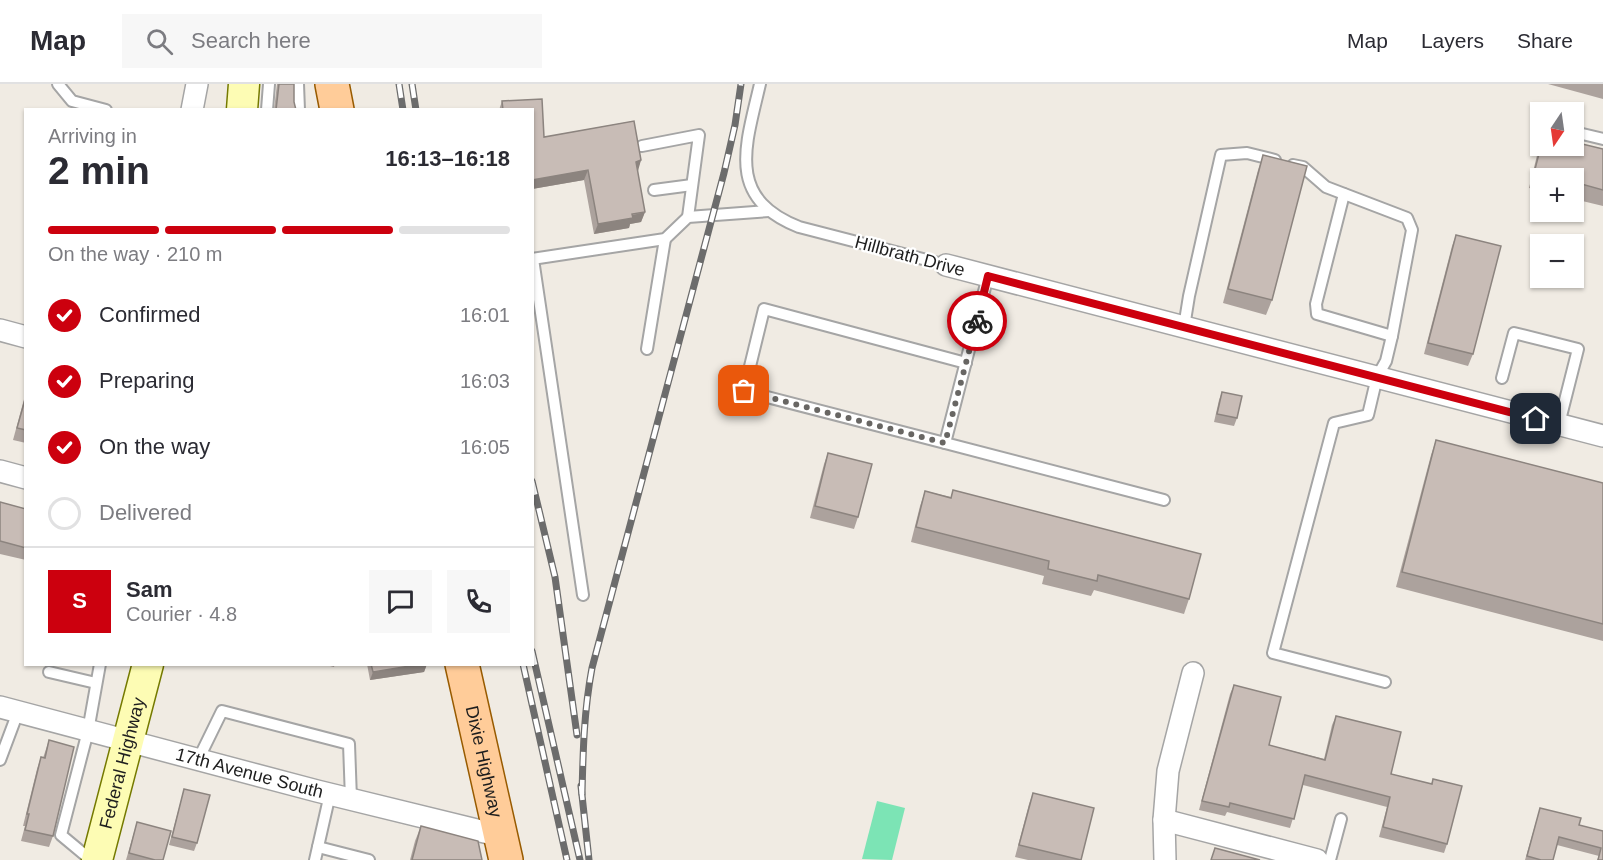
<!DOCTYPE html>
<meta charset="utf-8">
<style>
:root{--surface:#fff;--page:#f7f7f7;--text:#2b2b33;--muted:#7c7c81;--line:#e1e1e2;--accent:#cc000e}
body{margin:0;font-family:Arial,sans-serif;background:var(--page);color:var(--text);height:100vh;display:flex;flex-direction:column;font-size:22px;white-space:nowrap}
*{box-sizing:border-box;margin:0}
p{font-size:20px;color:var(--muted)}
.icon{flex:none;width:33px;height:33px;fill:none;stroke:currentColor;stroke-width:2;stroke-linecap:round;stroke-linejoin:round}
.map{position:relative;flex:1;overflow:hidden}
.sheet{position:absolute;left:24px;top:24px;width:510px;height:558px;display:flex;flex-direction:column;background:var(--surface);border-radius:0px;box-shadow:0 2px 4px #0004}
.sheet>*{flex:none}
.needle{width:39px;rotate:193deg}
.fabs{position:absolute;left:1530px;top:18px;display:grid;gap:12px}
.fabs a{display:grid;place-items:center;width:54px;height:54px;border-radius:0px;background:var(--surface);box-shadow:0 2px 4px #0004;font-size:30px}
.pin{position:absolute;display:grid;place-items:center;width:51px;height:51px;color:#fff;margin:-26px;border-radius:12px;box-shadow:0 3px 9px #0006}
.courier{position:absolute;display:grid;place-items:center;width:60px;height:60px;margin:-30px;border:4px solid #cc000e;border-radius:50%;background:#fff;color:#222;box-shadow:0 2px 8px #0007}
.headline em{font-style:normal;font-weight:800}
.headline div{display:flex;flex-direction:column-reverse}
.headline{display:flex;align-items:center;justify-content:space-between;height:102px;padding:0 24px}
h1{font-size:39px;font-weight:800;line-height:45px}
.bar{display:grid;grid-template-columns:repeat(4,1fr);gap:9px 6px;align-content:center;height:72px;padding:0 24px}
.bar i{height:8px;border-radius:4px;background:var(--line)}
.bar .active{background:var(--accent)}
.bar p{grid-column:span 4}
.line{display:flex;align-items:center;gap:15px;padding:0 24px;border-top:2px solid var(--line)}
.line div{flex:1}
.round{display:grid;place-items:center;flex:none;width:63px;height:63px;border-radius:0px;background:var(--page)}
ol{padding:0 24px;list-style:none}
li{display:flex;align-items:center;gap:18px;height:66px}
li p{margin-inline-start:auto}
li .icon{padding:6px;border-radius:50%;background:var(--accent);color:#fff;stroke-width:4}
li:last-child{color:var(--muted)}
li i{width:33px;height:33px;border:3px solid var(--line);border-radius:50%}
header{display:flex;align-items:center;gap:36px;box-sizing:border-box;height:84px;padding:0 30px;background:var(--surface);border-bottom:2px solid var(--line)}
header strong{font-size:28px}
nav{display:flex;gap:33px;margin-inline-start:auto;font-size:21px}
.search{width:420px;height:54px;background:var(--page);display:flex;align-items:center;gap:15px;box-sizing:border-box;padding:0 21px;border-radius:0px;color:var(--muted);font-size:22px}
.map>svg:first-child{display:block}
</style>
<header>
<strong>Map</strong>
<div class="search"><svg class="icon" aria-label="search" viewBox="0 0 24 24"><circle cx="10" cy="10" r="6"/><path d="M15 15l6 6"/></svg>Search here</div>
<nav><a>Map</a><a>Layers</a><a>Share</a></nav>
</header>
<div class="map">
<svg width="1603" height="776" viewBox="0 0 1603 776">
<rect width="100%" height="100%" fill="#f0ebe3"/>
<!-- pitch -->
<polygon fill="#7ce4b5" points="877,717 905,724 892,776 862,775"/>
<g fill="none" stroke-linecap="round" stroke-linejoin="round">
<!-- service casing -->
<g stroke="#a5a5a5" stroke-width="14">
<g id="service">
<polyline points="58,0 72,17 106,26"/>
<polyline points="298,0 299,26"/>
<path d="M760,0C746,61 725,114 799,143L946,181"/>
<polyline points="267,26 269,0"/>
<polyline points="1574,48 1603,55"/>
<polyline points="642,62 699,51 688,133"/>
<polyline points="1293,81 1303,83 1326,103 1407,134 1412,146 1392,252 1386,277 1377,293 1368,331 1334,339 1273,569 1385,598"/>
<polyline points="654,106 692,101"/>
<polyline points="1344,110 1316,220 1317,230 1392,252"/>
<polyline points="532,175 665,155 688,133 769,127"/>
<polyline points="533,175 583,511"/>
<polyline points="988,192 945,359 1164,416"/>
<polyline points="1184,243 1189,212 1221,71 1247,69 1275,76"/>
<polyline points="647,265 665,155"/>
<polyline points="1502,294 1514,249 1578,265 1559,340"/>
<polyline points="945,359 744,307 764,225 966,279"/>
<polyline points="49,588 96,599"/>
<polyline points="0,676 18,628"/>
<polyline points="198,676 222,627 349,660 351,715"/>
<polyline points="318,763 369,776"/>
<polyline points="91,776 61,751 88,647 100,580"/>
<polyline points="315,776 330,710"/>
<polyline points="1330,776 1341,735"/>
</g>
</g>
<!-- minor casing -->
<g stroke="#a5a5a5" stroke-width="24">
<g id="minor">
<polyline points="192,26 197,0"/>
<polyline points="946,181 1603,352"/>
<polyline points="0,246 26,253"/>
<polyline points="0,387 26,394"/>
<path id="s1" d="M0,623L317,707L501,752"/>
<polyline points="1164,736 1317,776"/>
<polyline points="1165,776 1164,736 1168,687 1193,589"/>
</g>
</g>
<!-- secondary casing -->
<g stroke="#757a00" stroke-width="33">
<g id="secondary">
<polyline points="242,26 244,0"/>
<path id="s2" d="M97,776L148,580"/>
</g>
</g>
<!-- primary casing -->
<g stroke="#985b00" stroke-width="36">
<g id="primary">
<polyline points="332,0 337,26"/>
<path id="s3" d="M462,580L506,776"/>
</g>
</g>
<!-- service -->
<use href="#service" stroke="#fff" stroke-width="10"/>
<!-- minor -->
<use href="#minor" stroke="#fff" stroke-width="21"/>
<!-- secondary -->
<use href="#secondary" stroke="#fdfcb4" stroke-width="30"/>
<!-- primary -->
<use href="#primary" stroke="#fc9" stroke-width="33"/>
<!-- rail casing -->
<g stroke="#6c6c6c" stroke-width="7">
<g id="rail">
<polyline points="399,0 403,26"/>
<polyline points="412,0 416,26"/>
<polyline points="532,397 555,493 577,651"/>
<polyline points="532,567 580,776"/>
<polyline points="523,580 567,776"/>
<polyline points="581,702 589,776"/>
<path d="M582,710C583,666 584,627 592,584L724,89L735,41L741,0"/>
</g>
</g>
<!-- rail -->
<use href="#rail" stroke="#fff" stroke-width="4.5" stroke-dasharray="14" stroke-linecap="butt"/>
</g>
<!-- wall -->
<g fill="#aca29d">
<polygon points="277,0 294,0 294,18 296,26 274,26"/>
<polygon points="1548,0 1603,0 1603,15"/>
<polygon points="542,15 544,53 634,37 641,76 637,87 645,128 641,138 630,140 629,144 594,150 584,96 532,105 532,26 499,26 502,17"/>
<polygon points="1540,59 1540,62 1574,62 1603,65 1603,122 1574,115 1574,94 1540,94 1540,106 1529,104"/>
<polygon points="1263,71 1272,216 1266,231 1223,219 1258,86"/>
<polygon points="1456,151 1473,270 1468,282 1424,270 1452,162"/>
<polygon points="26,308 26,359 13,356"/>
<polygon points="1222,308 1237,334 1234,342 1214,338 1219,316"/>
<polygon points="1436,356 1603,399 1603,557 1396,503 1431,371"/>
<polygon points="828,369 858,433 854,445 810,434 824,380"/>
<polygon points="953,406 1189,515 1184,530 1094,506 1091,512 1042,500 1044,492 911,458 920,422 925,407 951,413"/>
<polygon points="0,418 26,425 26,476 0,470"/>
<polygon points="322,580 335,580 334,583"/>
<polygon points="367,580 427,580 424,588 370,596"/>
<polygon points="1234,601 1269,661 1324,675 1332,641 1336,632 1391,690 1431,700 1433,695 1447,760 1444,769 1379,753 1387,723 1303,701 1290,744 1227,728 1225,732 1199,726 1230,610"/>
<polygon points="49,656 53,752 49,763 21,757 25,742 23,742 37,685 41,673 43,674"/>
<polygon points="184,705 197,759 194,767 169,761"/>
<polygon points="1033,709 1081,776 1028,776 1015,773 1029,720"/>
<polygon points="1540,724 1579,741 1603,747 1603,776 1597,776 1599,772 1557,761 1553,776 1525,776"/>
<polygon points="137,738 163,776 126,776"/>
<polygon points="421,742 482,776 410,776 415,757"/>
</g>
<!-- shaded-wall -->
<g fill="#8c847f">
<polygon points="641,76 638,87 636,78"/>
<polygon points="588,86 584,96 532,105 532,96"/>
<polygon points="645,128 641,138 630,140 629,144 594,150 598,140"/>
<polygon points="422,580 427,580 424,588 370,596 373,588"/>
</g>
<!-- building -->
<g fill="#c8bcb6" stroke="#8c847f" stroke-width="1.5">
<polygon points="279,0 294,0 294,18 296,26 276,26"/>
<polygon points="542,15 544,53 634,37 641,76 636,78 645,128 632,130 633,134 598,140 588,86 532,96 532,26 503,26 502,17"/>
<polygon points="1574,58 1603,65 1603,106 1574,98 1574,94 1558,94 1534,89 1541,62 1574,62"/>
<polygon points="1263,71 1307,82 1272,216 1228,205"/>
<polygon points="1456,151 1501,162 1473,270 1428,259"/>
<polygon points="1222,308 1242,312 1237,334 1217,330"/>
<polygon points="26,312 26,346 17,344"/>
<polygon points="1436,356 1603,399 1603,540 1402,488"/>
<polygon points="828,369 872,380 858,433 815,422"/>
<polygon points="953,406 1201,470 1189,515 1098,491 1097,497 1048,485 1049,477 916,443 925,407 951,414"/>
<polygon points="0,418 26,425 26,464 0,457"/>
<polygon points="371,580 422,580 373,588"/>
<polygon points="1234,601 1281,613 1269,661 1325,676 1336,632 1401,648 1391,690 1432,700 1433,695 1462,702 1447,760 1383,743 1390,713 1305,691 1294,735 1230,719 1229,723 1202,717"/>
<polygon points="49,656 74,663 53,752 25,746 29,730 27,730 41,673 45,674"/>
<polygon points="184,705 210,711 197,759 172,753"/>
<polygon points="1033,709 1094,724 1081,776 1019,761"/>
<polygon points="1540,724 1581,734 1579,741 1603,747 1603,776 1598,776 1601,764 1559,753 1553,776 1541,776 1527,772"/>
<polygon points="137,738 171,747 163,776 155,776 129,769"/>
<polygon points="421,742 478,757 482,776 412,776"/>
<polygon points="1215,764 1260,776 1211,776"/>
</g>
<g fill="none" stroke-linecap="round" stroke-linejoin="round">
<!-- done -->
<polyline stroke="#686663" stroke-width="6" stroke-dasharray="0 10.8" points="744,307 945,359 977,237"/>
<!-- route -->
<polyline stroke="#cc000e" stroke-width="8" points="977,237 988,192 1536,335"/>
</g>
<g text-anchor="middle" stroke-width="4.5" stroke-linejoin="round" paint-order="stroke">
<!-- street labels -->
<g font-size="18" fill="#1e1e1e" stroke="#fff">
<text transform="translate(910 172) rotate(15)" y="6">Hillbrath Drive</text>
<text dy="6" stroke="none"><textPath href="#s2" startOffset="100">Federal Highway</textPath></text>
<text dy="6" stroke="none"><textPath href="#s3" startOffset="100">Dixie Highway</textPath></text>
<text dy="6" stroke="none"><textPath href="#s1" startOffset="258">17th Avenue South</textPath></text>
</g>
</g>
</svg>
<div class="fabs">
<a><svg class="needle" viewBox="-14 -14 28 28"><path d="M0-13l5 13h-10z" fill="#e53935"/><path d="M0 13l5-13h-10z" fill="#7c7c81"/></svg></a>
<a>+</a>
<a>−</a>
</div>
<div class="pin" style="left:744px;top:307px;background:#ea580c"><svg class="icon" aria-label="bag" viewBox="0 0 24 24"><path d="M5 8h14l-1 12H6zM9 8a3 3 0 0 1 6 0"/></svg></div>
<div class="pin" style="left:1536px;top:335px;background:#1f2937"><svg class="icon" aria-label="home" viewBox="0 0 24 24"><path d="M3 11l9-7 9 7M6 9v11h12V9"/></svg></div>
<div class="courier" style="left:977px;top:237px"><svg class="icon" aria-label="bike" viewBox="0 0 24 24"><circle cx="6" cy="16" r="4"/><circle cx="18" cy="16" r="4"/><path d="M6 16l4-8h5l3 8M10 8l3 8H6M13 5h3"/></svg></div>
<section class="sheet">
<div class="headline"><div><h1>2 min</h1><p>Arriving in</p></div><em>16:13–16:18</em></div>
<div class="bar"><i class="active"></i><i class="active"></i><i class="active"></i><i></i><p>On the way · 210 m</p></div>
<ol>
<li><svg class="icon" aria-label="check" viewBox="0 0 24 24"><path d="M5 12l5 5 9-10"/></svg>Confirmed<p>16:01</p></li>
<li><svg class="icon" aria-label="check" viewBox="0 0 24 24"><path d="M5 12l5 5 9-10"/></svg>Preparing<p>16:03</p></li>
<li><svg class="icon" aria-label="check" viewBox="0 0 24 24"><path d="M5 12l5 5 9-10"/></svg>On the way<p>16:05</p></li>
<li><i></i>Delivered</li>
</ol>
<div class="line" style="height:108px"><b class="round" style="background:var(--accent);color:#fff">S</b><div><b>Sam</b><p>Courier · 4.8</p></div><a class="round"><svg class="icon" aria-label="chat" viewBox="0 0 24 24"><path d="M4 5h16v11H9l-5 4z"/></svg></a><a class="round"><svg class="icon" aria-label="phone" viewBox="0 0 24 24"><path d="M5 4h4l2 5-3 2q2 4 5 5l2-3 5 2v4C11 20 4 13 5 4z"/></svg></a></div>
</section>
</div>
